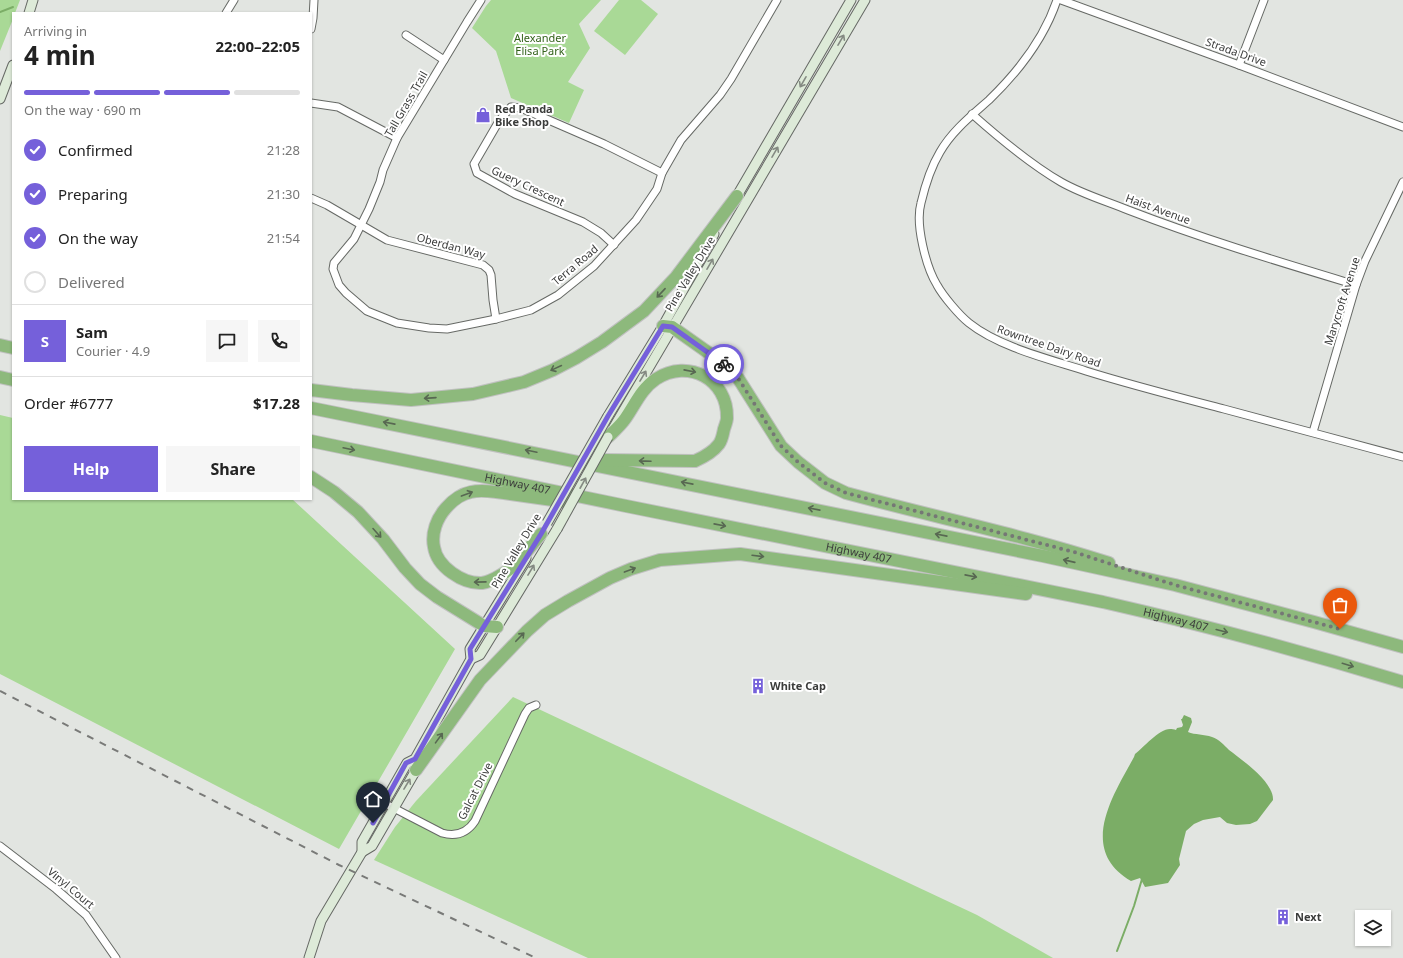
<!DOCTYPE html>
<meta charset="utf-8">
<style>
:root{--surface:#fff;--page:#f6f6f6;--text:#222;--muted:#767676;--line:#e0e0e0;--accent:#7560da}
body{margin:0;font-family:"Noto Sans",sans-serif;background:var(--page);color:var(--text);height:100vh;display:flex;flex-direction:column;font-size:15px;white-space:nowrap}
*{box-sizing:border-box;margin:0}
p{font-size:13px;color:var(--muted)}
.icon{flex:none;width:22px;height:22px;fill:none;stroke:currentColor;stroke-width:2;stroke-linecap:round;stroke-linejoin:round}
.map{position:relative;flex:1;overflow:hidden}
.sheet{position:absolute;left:12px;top:12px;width:300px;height:488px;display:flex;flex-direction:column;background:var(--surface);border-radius:0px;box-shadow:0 1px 3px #0004}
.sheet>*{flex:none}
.tools{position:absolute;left:1355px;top:910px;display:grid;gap:8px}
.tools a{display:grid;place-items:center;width:36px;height:36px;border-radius:0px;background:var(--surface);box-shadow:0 1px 3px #0004;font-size:20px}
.pin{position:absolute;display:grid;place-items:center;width:34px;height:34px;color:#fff;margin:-41px -17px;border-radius:50% 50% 50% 0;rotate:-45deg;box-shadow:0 0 4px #0007}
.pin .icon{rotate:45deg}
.courier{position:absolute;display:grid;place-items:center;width:40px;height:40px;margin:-20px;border:3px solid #7560da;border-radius:50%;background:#fff;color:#222;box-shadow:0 1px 5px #0007}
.summary em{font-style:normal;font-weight:700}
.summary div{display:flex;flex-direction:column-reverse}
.summary{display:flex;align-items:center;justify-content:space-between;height:68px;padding:0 12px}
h1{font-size:26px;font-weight:700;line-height:30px}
.bar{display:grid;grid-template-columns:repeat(4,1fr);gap:6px 4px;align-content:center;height:48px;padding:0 12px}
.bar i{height:5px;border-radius:3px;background:var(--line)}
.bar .active{background:var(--accent)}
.bar p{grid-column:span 4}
.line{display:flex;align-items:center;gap:10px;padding:0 12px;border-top:1px solid var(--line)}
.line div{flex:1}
.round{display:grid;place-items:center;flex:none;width:42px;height:42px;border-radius:0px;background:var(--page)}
ol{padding:0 12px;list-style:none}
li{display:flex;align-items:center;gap:12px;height:44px}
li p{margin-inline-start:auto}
li .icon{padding:4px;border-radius:50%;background:var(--accent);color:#fff;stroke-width:4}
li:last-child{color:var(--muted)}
li i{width:22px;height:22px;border:2px solid var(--line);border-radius:50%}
.cta{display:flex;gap:8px;margin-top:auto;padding:8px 12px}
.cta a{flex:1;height:46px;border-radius:0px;background:var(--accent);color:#fff;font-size:16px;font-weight:700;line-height:46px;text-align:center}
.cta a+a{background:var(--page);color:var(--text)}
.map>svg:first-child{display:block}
</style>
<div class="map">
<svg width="1403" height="958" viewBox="0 0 1403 958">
<rect width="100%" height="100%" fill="#e2e5e1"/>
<!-- green -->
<g fill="#a9d996">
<polygon points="0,0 20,0 15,13 13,13 13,19 0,51"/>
<polygon points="491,0 601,0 579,24 590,48 568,82 584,90 569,123 511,98 496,51 472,28 486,6"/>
<polygon points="619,0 641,0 658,14 625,55 594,31"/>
<polygon points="0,415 13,418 13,499 292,499 455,649 339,849 0,674"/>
<polygon points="513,697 977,915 1053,958 588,958 374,860 395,827 416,801"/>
</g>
<!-- water -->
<path fill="#7bad66" d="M1184,715L1191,718L1192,722L1188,732C1195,735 1204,734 1212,737C1219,739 1224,745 1229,750C1242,760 1274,782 1273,800L1257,821L1250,824L1236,825L1227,823L1220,817L1203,820L1194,824L1186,831L1179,859L1180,865L1168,883L1145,887L1140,878L1131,881C1078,850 1112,797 1134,757L1135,754C1143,748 1159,729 1170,729C1172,729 1174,729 1176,730L1177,728L1182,727L1183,725L1181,719H1182Z"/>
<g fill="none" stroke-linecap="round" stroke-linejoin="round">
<!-- stream -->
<g stroke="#7bad66" stroke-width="2">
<polyline points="0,12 13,7"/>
<polyline points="1117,951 1134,906 1142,879"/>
</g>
<!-- minor casing -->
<g stroke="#666965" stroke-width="9">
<g id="minor">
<polyline points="481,0 467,22 397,138 383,170 380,182 369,209 354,239 334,263 333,269 339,285 346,293 367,311 397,323 429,328 447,329 496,319 531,310 558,295 594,266 636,220 657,189 662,173 681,140 720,95 731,79 777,0"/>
<path d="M1057,0C1044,39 1018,72 989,100C971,116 952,131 940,152C931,167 925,186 921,203C915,224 926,267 937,285C943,296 959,315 969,323C999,347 1049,359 1086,371C1131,385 1178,397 1224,409C1284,425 1343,441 1403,457"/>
<polyline points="1061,0 1239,65 1403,127"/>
<polyline points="226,13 234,0"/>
<polyline points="311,29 313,18 314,0"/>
<polyline points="406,35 444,60"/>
<polyline points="1239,65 1264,0"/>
<polyline points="311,103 338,107 397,138"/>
<path d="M972,114C999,138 1030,164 1061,182C1082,194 1106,201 1128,210C1203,239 1280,262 1356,285"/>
<polyline points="311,198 327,205 387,240 483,265 489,270 491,275 493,300 496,319"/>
<polyline points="614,245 601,233 583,222 515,194 477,173 474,164 499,121 511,107 521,108 604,144 662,173"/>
<polyline points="1313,432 1356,285 1365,261 1403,182"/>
<path d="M384,803L442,833C456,837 467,833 475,821L525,714L529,708L536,705"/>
<polyline points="0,846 56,889 86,915 116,958"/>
</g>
</g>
<!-- secondary casing -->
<g stroke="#666965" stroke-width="11">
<g id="secondary">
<polyline points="29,13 33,0"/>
<polyline points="0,99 13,65"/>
<polyline points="734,201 851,0"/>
<polyline points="608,416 663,326 714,234"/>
<polyline points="614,427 865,0"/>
<polyline points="471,659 480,655 557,529"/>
<polyline points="362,852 372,846 416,770 416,764"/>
<polyline points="309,958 321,921 362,852 362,842 407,763 415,759 471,659 470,649 526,558"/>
</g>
</g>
<!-- motorway casing -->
<g stroke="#c0c1c0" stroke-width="14">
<g id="motorway">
<path d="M663,326L672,327L723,363L738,378L781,446L798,462L825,483L846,493C934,517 1023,535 1109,563"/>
<polyline points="0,345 13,348"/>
<polyline points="0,377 13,380"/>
<polyline points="311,390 352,395 411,400 473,394 524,382 553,370 576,358 602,342 644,311 676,277 737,196"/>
<polyline points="311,408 1043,556 1175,585 1314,622 1403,647"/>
<path id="s1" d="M311,441L626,506L1103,602C1204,625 1304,652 1403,682"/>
<path d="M602,460L695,461C704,457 713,452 719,444C722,440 723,434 724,429C725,426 727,421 727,418C728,379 688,358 656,379C641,389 635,405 625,419C620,426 614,431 608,437"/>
<polyline points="311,477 334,492 358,512 383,539 405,568 420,584 437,597 484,626 497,627"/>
<path d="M541,534C529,547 518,566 501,575C496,578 489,582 482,583C463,584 437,567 434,547C431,533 437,518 446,508C453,500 461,494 471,492C483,489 492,492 504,493C525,496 546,499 567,502"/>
<polyline points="416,770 480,680 527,631 545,615 568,601 610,578 631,569 660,560 740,554 1026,594"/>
</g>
</g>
<!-- minor -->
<use href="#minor" stroke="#fff" stroke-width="7"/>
<!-- secondary -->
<use href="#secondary" stroke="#ddead8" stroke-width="9"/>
<!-- motorway -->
<use href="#motorway" stroke="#8db97c" stroke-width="12"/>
<!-- rail -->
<polyline stroke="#797a78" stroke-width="2" stroke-dasharray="7 7" stroke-linecap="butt" points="0,691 339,865 536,958"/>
<!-- secondary-bridge casing -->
<g stroke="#666965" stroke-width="11" stroke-linecap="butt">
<g id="secondary-bridge">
<polyline points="547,523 608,416"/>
<polyline points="557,529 608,437"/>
</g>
</g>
<!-- secondary-bridge -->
<use href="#secondary-bridge" stroke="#ddead8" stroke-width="9"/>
</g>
<!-- one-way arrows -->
<defs><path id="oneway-shaft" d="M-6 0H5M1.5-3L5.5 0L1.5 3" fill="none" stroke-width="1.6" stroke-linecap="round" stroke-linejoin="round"/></defs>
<g stroke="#848a82">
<use href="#oneway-shaft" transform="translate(841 40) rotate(-60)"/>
<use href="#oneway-shaft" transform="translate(803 82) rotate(120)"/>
<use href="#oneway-shaft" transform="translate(775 152) rotate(-60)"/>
<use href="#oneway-shaft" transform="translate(710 264) rotate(-60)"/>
<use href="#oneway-shaft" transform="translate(643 376) rotate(-59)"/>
<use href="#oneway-shaft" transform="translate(583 483) rotate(-61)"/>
<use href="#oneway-shaft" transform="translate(531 570) rotate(-59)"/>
<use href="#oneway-shaft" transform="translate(407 784) rotate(-59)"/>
</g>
<g stroke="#586852">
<use href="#oneway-shaft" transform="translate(661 293) rotate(133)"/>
<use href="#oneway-shaft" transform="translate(556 368) rotate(155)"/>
<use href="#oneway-shaft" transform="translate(690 371) rotate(11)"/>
<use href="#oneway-shaft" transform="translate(430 398) rotate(176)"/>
<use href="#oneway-shaft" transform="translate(389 423) rotate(-169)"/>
<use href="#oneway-shaft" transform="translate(349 449) rotate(12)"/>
<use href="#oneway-shaft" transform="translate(531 451) rotate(-168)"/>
<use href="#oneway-shaft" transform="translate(645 461) rotate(-178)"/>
<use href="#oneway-shaft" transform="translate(687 483) rotate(-169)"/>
<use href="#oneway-shaft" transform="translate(467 494) rotate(-20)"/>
<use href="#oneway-shaft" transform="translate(814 509) rotate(-169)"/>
<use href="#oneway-shaft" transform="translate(720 525) rotate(11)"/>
<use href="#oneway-shaft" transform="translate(377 533) rotate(48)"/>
<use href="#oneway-shaft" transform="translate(941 535) rotate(-169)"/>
<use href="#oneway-shaft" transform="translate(758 556) rotate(7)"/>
<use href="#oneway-shaft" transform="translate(1069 561) rotate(-167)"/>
<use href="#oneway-shaft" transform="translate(630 570) rotate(-20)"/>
<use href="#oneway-shaft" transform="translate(971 576) rotate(11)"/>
<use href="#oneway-shaft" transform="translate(480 582) rotate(179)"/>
<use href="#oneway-shaft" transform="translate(1222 631) rotate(14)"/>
<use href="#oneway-shaft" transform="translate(520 637) rotate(-46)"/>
<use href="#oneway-shaft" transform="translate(1348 665) rotate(17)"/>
<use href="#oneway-shaft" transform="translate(439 738) rotate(-54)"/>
</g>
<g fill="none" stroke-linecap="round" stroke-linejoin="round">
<!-- done -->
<polyline stroke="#757775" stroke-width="4" stroke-dasharray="0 7.2" points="724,364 738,378 781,446 798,462 825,483 846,493 1074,552 1175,585 1340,629"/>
<!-- route -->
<polyline stroke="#7560da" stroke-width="5" points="373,823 406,763 415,759 471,659 470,649 541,534 608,416 663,326 672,327 724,364"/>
</g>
<!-- icons -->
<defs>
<g id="shop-bare" transform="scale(1.2)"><path d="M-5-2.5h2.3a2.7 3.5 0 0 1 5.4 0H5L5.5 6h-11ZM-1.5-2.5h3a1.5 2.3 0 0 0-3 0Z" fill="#7560da" stroke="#fff" stroke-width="2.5" paint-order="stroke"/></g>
<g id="building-bare" transform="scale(1.2)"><path d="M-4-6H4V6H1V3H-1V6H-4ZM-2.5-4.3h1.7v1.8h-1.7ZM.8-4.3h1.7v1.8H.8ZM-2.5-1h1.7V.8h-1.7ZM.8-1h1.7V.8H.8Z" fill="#7560da" stroke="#fff" stroke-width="2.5" paint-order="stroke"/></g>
</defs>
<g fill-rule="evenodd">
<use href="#shop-bare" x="483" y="115"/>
<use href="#building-bare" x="758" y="686"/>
<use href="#building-bare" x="1283" y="917"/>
</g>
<g text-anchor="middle" stroke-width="4" stroke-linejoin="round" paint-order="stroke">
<!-- park labels -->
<g font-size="11" fill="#33621b" stroke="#fff">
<text x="540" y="42">Alexander<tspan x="540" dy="13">Elisa Park</tspan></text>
</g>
<!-- street labels -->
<g font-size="11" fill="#3b3c3b" stroke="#fff">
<text transform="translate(1236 52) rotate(20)" y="4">Strada Drive</text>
<text transform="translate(406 104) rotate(-60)" y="4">Tall Grass Trail</text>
<text transform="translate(528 186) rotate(25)" y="4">Guery Crescent</text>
<text transform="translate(1158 209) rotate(20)" y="4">Haist Avenue</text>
<text transform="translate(451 246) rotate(15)" y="4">Oberdan Way</text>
<text transform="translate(575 265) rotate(-40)" y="4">Terra Road</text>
<text transform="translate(690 274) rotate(-59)" y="4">Pine Valley Drive</text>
<text transform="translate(1342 301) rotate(-72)" y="4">Marycroft Avenue</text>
<text transform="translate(1049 346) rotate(19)" y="4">Rowntree Dairy Road</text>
<text dy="4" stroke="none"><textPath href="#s1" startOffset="211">Highway 407</textPath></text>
<text transform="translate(516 551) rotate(-59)" y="4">Pine Valley Drive</text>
<text dy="4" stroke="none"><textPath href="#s1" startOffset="559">Highway 407</textPath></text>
<text dy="4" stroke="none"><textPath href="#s1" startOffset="883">Highway 407</textPath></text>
<text transform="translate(475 791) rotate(-63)" y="4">Galcat Drive</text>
<text transform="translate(71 888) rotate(40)" y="4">Vinyl Court</text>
</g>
<!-- poi labels -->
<g font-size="11" font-weight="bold" fill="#3b3c3b" stroke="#fff" text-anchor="start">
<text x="495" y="113">Red Panda<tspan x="495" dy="13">Bike Shop</tspan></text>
<text x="770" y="690">White Cap</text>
<text x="1295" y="921">Next</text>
</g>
</g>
</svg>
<div class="tools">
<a><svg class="icon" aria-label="layers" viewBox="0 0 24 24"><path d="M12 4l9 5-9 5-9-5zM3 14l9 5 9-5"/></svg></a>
</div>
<div class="pin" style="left:1340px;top:629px;background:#ea580c"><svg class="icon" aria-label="bag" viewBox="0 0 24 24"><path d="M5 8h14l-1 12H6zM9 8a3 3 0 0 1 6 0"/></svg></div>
<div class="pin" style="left:373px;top:823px;background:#1f2937"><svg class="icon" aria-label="home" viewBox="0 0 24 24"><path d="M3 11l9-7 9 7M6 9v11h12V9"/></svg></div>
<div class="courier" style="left:724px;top:364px"><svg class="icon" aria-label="bike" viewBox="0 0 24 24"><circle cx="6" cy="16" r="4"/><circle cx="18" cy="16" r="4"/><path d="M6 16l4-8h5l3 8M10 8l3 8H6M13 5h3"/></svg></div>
<section class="sheet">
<div class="summary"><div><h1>4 min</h1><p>Arriving in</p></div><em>22:00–22:05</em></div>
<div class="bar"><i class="active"></i><i class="active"></i><i class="active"></i><i></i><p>On the way · 690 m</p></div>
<ol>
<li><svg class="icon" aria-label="check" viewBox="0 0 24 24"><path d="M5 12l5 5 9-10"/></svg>Confirmed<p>21:28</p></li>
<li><svg class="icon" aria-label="check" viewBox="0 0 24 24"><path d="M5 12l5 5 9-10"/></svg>Preparing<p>21:30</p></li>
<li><svg class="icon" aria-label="check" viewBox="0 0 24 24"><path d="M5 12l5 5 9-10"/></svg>On the way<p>21:54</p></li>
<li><i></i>Delivered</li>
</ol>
<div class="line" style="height:72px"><b class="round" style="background:var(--accent);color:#fff">S</b><div><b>Sam</b><p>Courier · 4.9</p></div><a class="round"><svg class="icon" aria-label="chat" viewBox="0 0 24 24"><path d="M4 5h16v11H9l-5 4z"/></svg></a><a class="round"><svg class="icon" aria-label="phone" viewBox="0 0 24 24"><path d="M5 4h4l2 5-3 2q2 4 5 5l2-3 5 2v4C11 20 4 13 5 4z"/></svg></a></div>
<div class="line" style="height:52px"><div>Order #6777</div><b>$17.28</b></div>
<div class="cta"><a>Help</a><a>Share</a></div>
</section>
</div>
